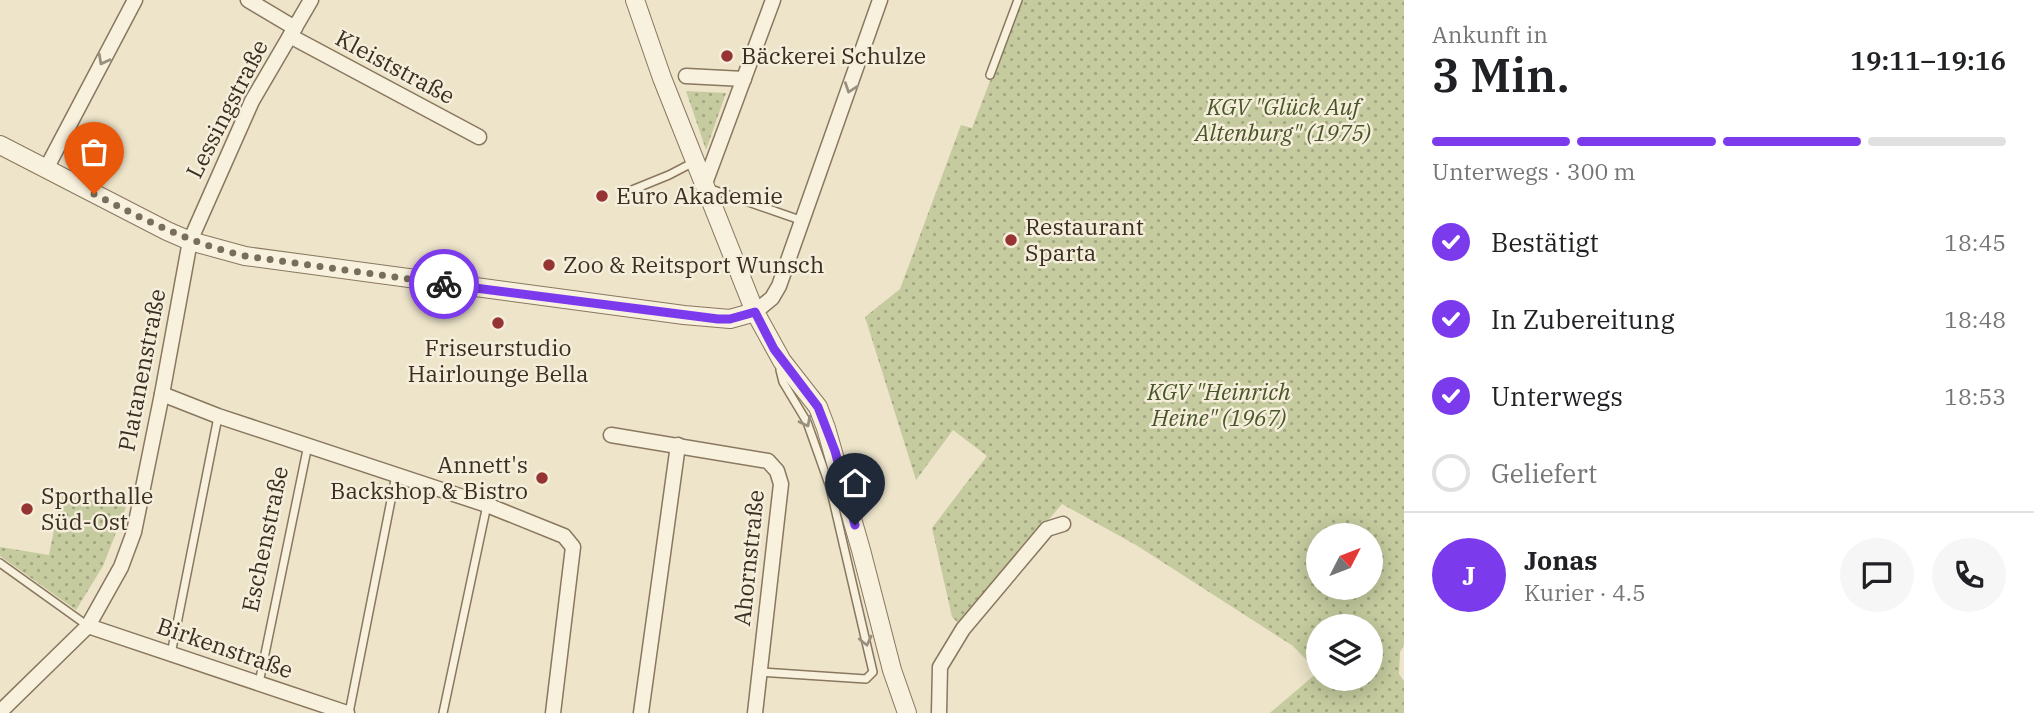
<!DOCTYPE html>
<html lang="de">
<meta charset="utf-8">
<style>
:root{--surface:#fff;--page:#f6f6f6;--text:#202124;--muted:#757577;--line:#e0e0e0;--accent:#7c3aed}
body{margin:0;font-family:"IBM Plex Serif",serif;background:var(--page);color:var(--text);height:100vh;display:flex;flex-direction:column;font-size:26px;white-space:nowrap}
*{box-sizing:border-box;margin:0}
p{font-size:23px;color:var(--muted)}
.icon{flex:none;width:38px;height:38px;fill:none;stroke:currentColor;stroke-width:2;stroke-linecap:round;stroke-linejoin:round}
.map{position:relative;flex:1;overflow:hidden}
.panel{display:flex;flex-direction:column;background:var(--surface);width:630px}
.panel>*{flex:none}
.needle{width:46px;rotate:48deg}
.tools{position:absolute;left:1306px;top:523px;display:grid;gap:14px}
.tools a{display:grid;place-items:center;width:77px;height:77px;border-radius:50%;background:var(--surface);box-shadow:0 4px 18px #0003;font-size:35px}
.pin{position:absolute;display:grid;place-items:center;width:60px;height:60px;color:#fff;margin:-72px -30px;border-radius:50% 50% 50% 0;rotate:-45deg;box-shadow:0 0 7px #0007}
.pin .icon{rotate:45deg}
.courier{position:absolute;display:grid;place-items:center;width:70px;height:70px;margin:-35px;border:5px solid #7c3aed;border-radius:50%;background:#fff;color:#222;box-shadow:0 2px 9px #0007}
.overview em{font-style:normal;font-weight:600}
.overview div{display:flex;flex-direction:column-reverse}
.overview{display:flex;align-items:center;justify-content:space-between;height:119px;padding:0 28px}
h1{font-size:46px;font-weight:600;line-height:52px}
.bar{display:grid;grid-template-columns:repeat(4,1fr);gap:10px 7px;align-content:center;height:84px;padding:0 28px}
.bar i{height:9px;border-radius:5px;background:var(--line)}
.bar .current{background:var(--accent)}
.bar p{grid-column:span 4}
.line{display:flex;align-items:center;gap:18px;padding:0 28px;border-top:2px solid var(--line)}
.line div{flex:1}
.round{display:grid;place-items:center;flex:none;width:74px;height:74px;border-radius:37px;background:var(--page)}
ol{padding:0 28px;list-style:none}
li{display:flex;align-items:center;gap:21px;height:77px}
li p{margin-inline-start:auto}
li .icon{padding:7px;border-radius:50%;background:var(--accent);color:#fff;stroke-width:4}
li:last-child{color:var(--muted)}
li i{width:38px;height:38px;border:4px solid var(--line);border-radius:50%}
main{display:flex;flex:1;min-height:0}
.map>svg:first-child{display:block}
</style>
<main>
<div class="map">
<svg width="1404" height="713" viewBox="0 0 1404 713">
<defs>
<pattern id="green-dots" width="8" height="8" patternUnits="userSpaceOnUse" patternTransform="scale(1.75)"><rect width="8" height="8" fill="#c5cb9e"/><path d="M2 2h.1M6 6h.1" fill="none" stroke="#a1a580" stroke-width="1.8" stroke-linecap="round"/></pattern>
</defs>
<rect width="100%" height="100%" fill="#ede4ca"/>
<!-- green -->
<g fill="url(#green-dots)" fill-rule="evenodd">
<path d="M1021,0H1404V645L1400,652L1399,674L1404,681V713H1270L1318,672L1293,646L1136,545L1062,504L959,624L952,617L932,528L987,456L953,430L916,480L865,317L900,289L961,125L972,128ZM1318,536H1370V588H1318ZM1318,626H1370V679H1318Z"/>
<polygon points="686,91 726,93 706,150"/>
<polygon points="61,494 126,507 103,566 76,610 0,556 0,547 49,555"/>
</g>
<g fill="none" stroke-linecap="round" stroke-linejoin="round">
<!-- service casing -->
<g stroke="#89775f" stroke-width="10">
<g id="service">
<polyline points="990,75 1018,0"/>
<polyline points="708,188 803,221"/>
<polyline points="632,190 669,175 694,162"/>
<polyline points="0,563 88,626"/>
<polyline points="171,654 218,417"/>
<polyline points="760,672 866,679 873,672 830,487 807,422 783,382 780,370 781,365"/>
<polyline points="259,683 308,445"/>
<polyline points="349,713 396,475"/>
<polyline points="443,713 487,505"/>
</g>
</g>
<!-- minor casing -->
<g stroke="#89775f" stroke-width="17">
<g id="minor">
<polyline points="248,0 295,28"/>
<polyline points="290,36 479,137"/>
<polyline points="686,76 744,79"/>
<polyline points="46,169 135,0"/>
<polyline points="704,186 773,0"/>
<polyline points="755,312 772,298 779,286 880,0"/>
<polyline points="162,394 218,416 487,505 564,536 573,547 553,713"/>
<polyline points="611,435 768,461 777,471 781,484 755,713"/>
<polyline points="88,626 347,713"/>
<polyline points="0,712 88,626 121,567 134,532 162,394 190,241 252,101 311,0"/>
<polyline points="641,713 678,445"/>
<polyline points="939,713 940,667 963,629 1047,529 1063,524"/>
</g>
</g>
<!-- tertiary casing -->
<g stroke="#89775f" stroke-width="20">
<g id="tertiary">
<polyline points="635,0 662,78 755,312 782,361 818,407 826,428 861,550 892,670 907,713"/>
<polyline points="0,145 167,231 190,241 245,256 684,315 730,319 755,312"/>
</g>
</g>
<!-- service -->
<use href="#service" stroke="#f8f1dd" stroke-width="7"/>
<!-- minor -->
<use href="#minor" stroke="#f8f1dd" stroke-width="14"/>
<!-- tertiary -->
<use href="#tertiary" stroke="#f8f1dd" stroke-width="18"/>
</g>
<!-- one-way arrows -->
<defs><path id="oneway-chevron" d="M-2-3.5L2.5 0L-2 3.5" fill="none" stroke-width="1.6" stroke-linecap="round" stroke-linejoin="round" transform="scale(1.75)"/></defs>
<g stroke="#9a9080">
<use href="#oneway-chevron" transform="translate(103 60) rotate(118)"/>
<use href="#oneway-chevron" transform="translate(850 88) rotate(109)"/>
<use href="#oneway-chevron" transform="translate(806 422) rotate(63)"/>
<use href="#oneway-chevron" transform="translate(866 641) rotate(77)"/>
</g>
<g fill="none" stroke-linecap="round" stroke-linejoin="round">
<!-- done -->
<path stroke="#796e5d" stroke-width="7" stroke-dasharray="0 12.6" d="M94,194C145,220 189,243 245,256L444,284"/>
<!-- route -->
<polyline stroke="#7c3aed" stroke-width="9" points="444,284 718,319 730,319 755,312 774,349 818,407 835,451 855,525"/>
</g>
<!-- markers -->
<g fill="#953432" stroke="#f5eeda" stroke-width="2.5">
<circle cx="727" cy="56" r="7"/>
<circle cx="602" cy="196" r="7"/>
<circle cx="1011" cy="240" r="7"/>
<circle cx="549" cy="265" r="7"/>
<circle cx="498" cy="323" r="7"/>
<circle cx="542" cy="478" r="7"/>
<circle cx="27" cy="509" r="7"/>
</g>
<g text-anchor="middle" stroke-width="5" stroke-linejoin="round" paint-order="stroke">
<!-- poi labels -->
<g font-size="23" fill="#3b2e22" stroke="#f5eeda" text-anchor="start">
<text x="741" y="64">Bäckerei Schulze</text>
<text x="616" y="204">Euro Akademie</text>
<text x="1025" y="235">Restaurant<tspan x="1025" dy="26">Sparta</tspan></text>
<text x="563" y="273">Zoo &amp; Reitsport Wunsch</text>
<text x="498" y="356" text-anchor="middle">Friseurstudio<tspan x="498" dy="26">Hairlounge Bella</tspan></text>
<text x="528" y="473" text-anchor="end">Annett's<tspan x="528" dy="26">Backshop &amp; Bistro</tspan></text>
<text x="41" y="504">Sporthalle<tspan x="41" dy="26">Süd-Ost</tspan></text>
</g>
<!-- street labels -->
<g font-size="23" fill="#3b2e22" stroke="#f5eeda">
<text transform="translate(395 67) rotate(28)" y="8">Kleiststraße</text>
<text transform="translate(227 109) rotate(-63)" y="8">Lessingstraße</text>
<text transform="translate(142 370) rotate(-79)" y="8">Platanenstraße</text>
<text transform="translate(265 539) rotate(-78)" y="8">Eschenstraße</text>
<text transform="translate(749 558) rotate(-84)" y="8">Ahornstraße</text>
<text transform="translate(225 648) rotate(19)" y="8">Birkenstraße</text>
</g>
<!-- park labels -->
<g font-size="23" font-style="italic" fill="#495629" stroke="#f5eeda">
<text x="1283" y="115">KGV "Glück Auf<tspan x="1283" dy="26">Altenburg" (1975)</tspan></text>
<text x="1219" y="400">KGV "Heinrich<tspan x="1219" dy="26">Heine" (1967)</tspan></text>
</g>
</g>
</svg>
<div class="tools">
<a><svg class="needle" viewBox="-14 -14 28 28"><path d="M0-13l5 13h-10z" fill="#e53935"/><path d="M0 13l5-13h-10z" fill="#757577"/></svg></a>
<a><svg class="icon" aria-label="layers" viewBox="0 0 24 24"><path d="M12 4l9 5-9 5-9-5zM3 14l9 5 9-5"/></svg></a>
</div>
<div class="pin" style="left:94px;top:194px;background:#ea580c"><svg class="icon" aria-label="bag" viewBox="0 0 24 24"><path d="M5 8h14l-1 12H6zM9 8a3 3 0 0 1 6 0"/></svg></div>
<div class="pin" style="left:855px;top:525px;background:#1f2937"><svg class="icon" aria-label="home" viewBox="0 0 24 24"><path d="M3 11l9-7 9 7M6 9v11h12V9"/></svg></div>
<div class="courier" style="left:444px;top:284px"><svg class="icon" aria-label="bike" viewBox="0 0 24 24"><circle cx="6" cy="16" r="4"/><circle cx="18" cy="16" r="4"/><path d="M6 16l4-8h5l3 8M10 8l3 8H6M13 5h3"/></svg></div>
</div>
<section class="panel">
<div class="overview"><div><h1>3 Min.</h1><p>Ankunft in</p></div><em>19:11–19:16</em></div>
<div class="bar"><i class="current"></i><i class="current"></i><i class="current"></i><i></i><p>Unterwegs · 300 m</p></div>
<ol>
<li><svg class="icon" aria-label="check" viewBox="0 0 24 24"><path d="M5 12l5 5 9-10"/></svg>Bestätigt<p>18:45</p></li>
<li><svg class="icon" aria-label="check" viewBox="0 0 24 24"><path d="M5 12l5 5 9-10"/></svg>In Zubereitung<p>18:48</p></li>
<li><svg class="icon" aria-label="check" viewBox="0 0 24 24"><path d="M5 12l5 5 9-10"/></svg>Unterwegs<p>18:53</p></li>
<li><i></i>Geliefert</li>
</ol>
<div class="line" style="height:126px"><b class="round" style="background:var(--accent);color:#fff">J</b><div><b>Jonas</b><p>Kurier · 4.5</p></div><a class="round"><svg class="icon" aria-label="chat" viewBox="0 0 24 24"><path d="M4 5h16v11H9l-5 4z"/></svg></a><a class="round"><svg class="icon" aria-label="phone" viewBox="0 0 24 24"><path d="M5 4h4l2 5-3 2q2 4 5 5l2-3 5 2v4C11 20 4 13 5 4z"/></svg></a></div>
</section>
</main>
